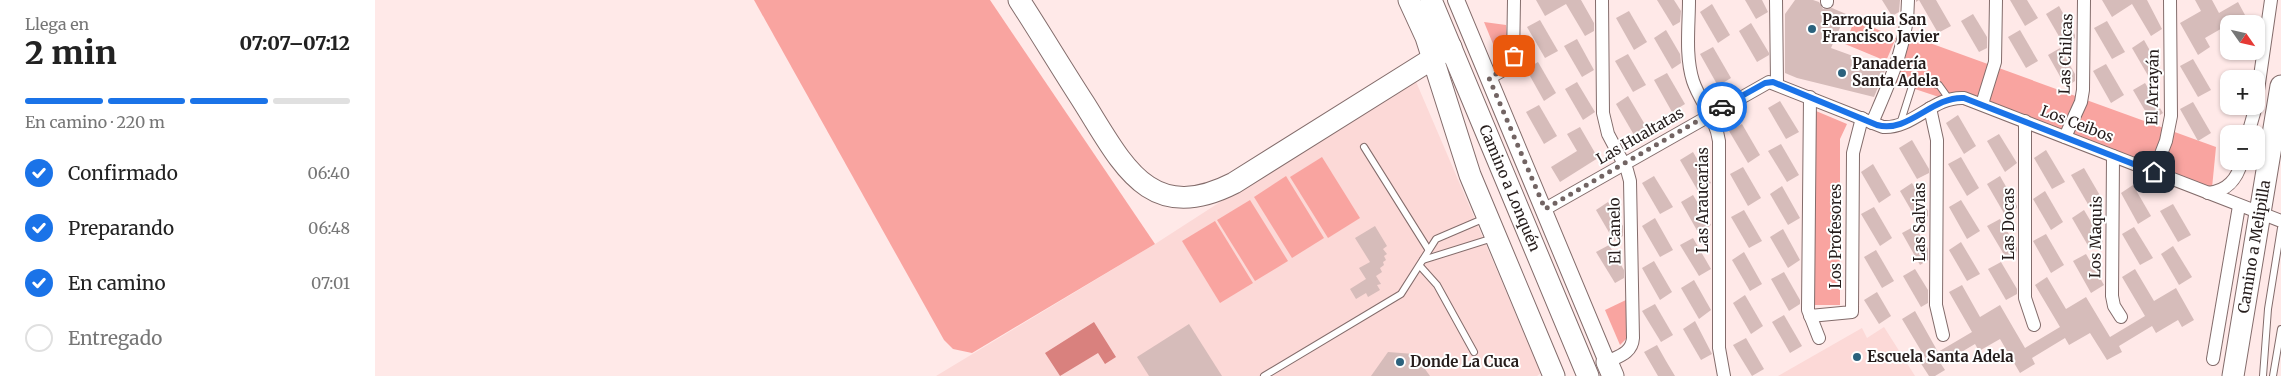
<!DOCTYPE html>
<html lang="es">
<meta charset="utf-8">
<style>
:root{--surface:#fff;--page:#f6f6f6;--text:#222;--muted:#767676;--line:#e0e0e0;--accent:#1a73e8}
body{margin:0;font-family:Merriweather,serif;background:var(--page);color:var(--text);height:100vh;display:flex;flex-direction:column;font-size:19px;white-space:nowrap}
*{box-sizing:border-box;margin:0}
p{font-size:16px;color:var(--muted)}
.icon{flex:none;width:28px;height:28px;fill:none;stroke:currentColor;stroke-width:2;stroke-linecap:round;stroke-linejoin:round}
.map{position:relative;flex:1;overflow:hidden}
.sheet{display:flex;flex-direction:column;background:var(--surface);width:375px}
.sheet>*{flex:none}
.needle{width:32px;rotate:124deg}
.fabs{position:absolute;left:1845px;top:15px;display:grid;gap:10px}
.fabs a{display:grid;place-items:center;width:45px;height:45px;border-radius:10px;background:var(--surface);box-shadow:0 1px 4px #0004;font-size:25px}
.pin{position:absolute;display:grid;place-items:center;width:42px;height:42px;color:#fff;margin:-21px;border-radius:10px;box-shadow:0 2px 8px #0006}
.courier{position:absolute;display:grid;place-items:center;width:50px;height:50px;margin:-25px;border:4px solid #1a73e8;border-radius:50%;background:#fff;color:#222;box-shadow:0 1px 6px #0007}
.headline em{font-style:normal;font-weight:800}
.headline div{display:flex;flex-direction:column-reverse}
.headline{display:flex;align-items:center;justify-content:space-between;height:85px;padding:0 25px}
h1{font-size:32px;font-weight:800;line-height:38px}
.bar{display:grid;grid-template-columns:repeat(4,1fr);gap:8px 5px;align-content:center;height:60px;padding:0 25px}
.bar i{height:6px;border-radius:4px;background:var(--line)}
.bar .current{background:var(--accent)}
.bar p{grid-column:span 4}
ol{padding:0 25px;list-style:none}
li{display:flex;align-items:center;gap:15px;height:55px}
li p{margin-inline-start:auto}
li .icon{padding:5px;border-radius:50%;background:var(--accent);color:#fff;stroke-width:4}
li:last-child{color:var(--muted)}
li i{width:28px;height:28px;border:2px solid var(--line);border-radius:50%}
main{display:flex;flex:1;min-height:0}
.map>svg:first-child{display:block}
</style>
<main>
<section class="sheet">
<div class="headline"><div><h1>2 min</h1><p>Llega en</p></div><em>07:07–07:12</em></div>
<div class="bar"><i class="current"></i><i class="current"></i><i class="current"></i><i></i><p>En camino · 220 m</p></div>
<ol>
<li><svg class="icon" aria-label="check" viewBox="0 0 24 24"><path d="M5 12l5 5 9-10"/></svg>Confirmado<p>06:40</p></li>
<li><svg class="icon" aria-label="check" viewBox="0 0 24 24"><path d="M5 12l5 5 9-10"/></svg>Preparando<p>06:48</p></li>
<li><svg class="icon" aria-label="check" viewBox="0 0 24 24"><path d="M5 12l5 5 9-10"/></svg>En camino<p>07:01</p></li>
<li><i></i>Entregado</li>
</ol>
</section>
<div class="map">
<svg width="1906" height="376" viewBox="0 0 1906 376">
<rect width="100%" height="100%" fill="#ffe9e8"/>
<!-- built -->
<g fill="#fcd9d7">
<polygon points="1039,77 1166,373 1162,376 561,376 780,244"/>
<polygon points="1509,327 1540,376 1403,376 1487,328 1492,338"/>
</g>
<!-- green -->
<g fill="#f9a4a0">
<polygon points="379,0 615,0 780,244 597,353 578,349 569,340"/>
<polygon points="1480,19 1521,38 1511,61 1470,44"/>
<polygon points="1109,22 1131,25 1134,55 1125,61"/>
<polygon points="1530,34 1841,147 1837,188 1513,80"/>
<polygon points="1441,111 1472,124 1465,139 1465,305 1436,305"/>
<polygon points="947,157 985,218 953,238 915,177"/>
<polygon points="911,176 949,238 917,258 879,197"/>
<polygon points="875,200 913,261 880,281 842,220"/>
<polygon points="840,221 878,283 845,303 807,241"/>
<polygon points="1253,299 1253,337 1245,345 1230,310"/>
</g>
<!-- water -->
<polygon fill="#d9817e" points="719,322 741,357 730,364 723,353 685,376 670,353"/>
<!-- building -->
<g fill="#d6bcba">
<polygon points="1161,0 1206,0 1219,23 1219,31 1210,36 1191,4 1170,16"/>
<polygon points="1282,0 1299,0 1306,11 1305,22 1298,26"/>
<polygon points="1370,0 1387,0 1393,12 1381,19"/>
<polygon points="1420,0 1438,0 1444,2 1448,9 1457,8 1471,14 1456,48 1511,68 1499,97 1422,78 1410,73 1410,14"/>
<polygon points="1507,0 1525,0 1524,12 1517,16"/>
<polygon points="1541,0 1561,0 1576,26 1563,33 1544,0 1541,2"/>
<polygon points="1635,0 1652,0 1663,18 1650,26"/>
<polygon points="1727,0 1772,0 1787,29 1776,36 1757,4 1737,17"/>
<polygon points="1820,0 1837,0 1844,13 1863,2 1870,15 1830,38 1835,47 1823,55 1805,23 1826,11"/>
<polygon points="1337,4 1355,35 1343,43 1325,12"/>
<polygon points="1684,6 1700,35 1700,38 1689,45 1671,14"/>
<polygon points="1254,11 1272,42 1259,50 1241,18"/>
<polygon points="1598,14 1612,37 1612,48 1604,52 1586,21"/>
<polygon points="1165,20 1183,51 1170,58 1152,27"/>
<polygon points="1732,21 1750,52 1737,59 1719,28"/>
<polygon points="1376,23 1394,53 1394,55 1382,62 1364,31"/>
<polygon points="1291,30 1305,54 1306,63 1297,69 1279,38"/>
<polygon points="1645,30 1663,61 1651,68 1633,37"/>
<polygon points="1202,39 1219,70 1207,77 1189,46"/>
<polygon points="1769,40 1787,72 1775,79 1757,48"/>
<polygon points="1338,47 1356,78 1343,86 1325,54"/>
<polygon points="1685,48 1700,74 1700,81 1691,87 1673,55"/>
<polygon points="1253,54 1271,85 1258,92 1240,61"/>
<polygon points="1818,59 1836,90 1823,97 1805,66"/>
<polygon points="1163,62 1181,93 1169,101 1151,69"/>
<polygon points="1731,64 1749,95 1736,103 1718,71"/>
<polygon points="1292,73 1310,104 1297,112 1279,80"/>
<polygon points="1202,82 1220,112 1208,120 1190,89"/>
<polygon points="1770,83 1788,113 1776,121 1758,90"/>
<polygon points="1253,96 1272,128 1259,135 1241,104"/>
<polygon points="1405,101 1424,132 1411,139 1393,108"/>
<polygon points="1818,102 1836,133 1823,141 1805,109"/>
<polygon points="1164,105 1182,136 1169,144 1151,112"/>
<polygon points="1583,115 1601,146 1589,154 1571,123"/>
<polygon points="1367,124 1385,155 1373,163 1354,131"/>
<polygon points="1205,127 1223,158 1185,182 1176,167 1202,151 1192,134"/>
<polygon points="1624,134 1642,163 1630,172 1612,141"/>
<polygon points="1537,140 1554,169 1554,173 1542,179 1524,148"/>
<polygon points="1406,144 1424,175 1412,182 1393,151"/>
<polygon points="1671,150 1690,182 1677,189 1659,158"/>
<polygon points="1318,152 1336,183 1323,191 1305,160"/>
<polygon points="1586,157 1604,188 1592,196 1573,164"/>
<polygon points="1498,164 1516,195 1504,203 1486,172"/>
<polygon points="1368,167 1386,198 1373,206 1355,174"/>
<polygon points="1709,168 1727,199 1714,206 1696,175"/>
<polygon points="1279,176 1298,207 1285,214 1267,183"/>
<polygon points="1625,176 1642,206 1642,208 1630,215 1612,184"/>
<polygon points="1537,183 1553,211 1553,216 1543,222 1525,191"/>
<polygon points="1758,185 1776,216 1763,224 1746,193"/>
<polygon points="1407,186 1425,218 1413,225 1395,194"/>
<polygon points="1670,191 1688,222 1676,230 1658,199"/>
<polygon points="1318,195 1336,225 1324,234 1306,202"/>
<polygon points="1586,200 1605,231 1592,239 1574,207"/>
<polygon points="1233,202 1248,226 1248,236 1239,241 1221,210"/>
<polygon points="1798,204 1816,235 1803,242 1785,211"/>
<polygon points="1499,207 1517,238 1505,246 1486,214"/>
<polygon points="1369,210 1387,241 1374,248 1356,217"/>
<polygon points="1709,210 1728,242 1715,249 1697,218"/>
<polygon points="1280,218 1298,250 1285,257 1267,226"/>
<polygon points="1625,219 1642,248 1642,251 1631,258 1612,226"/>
<polygon points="1000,226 1012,246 1008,249 1012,254 1009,256 1011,260 1008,262 1009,265 1005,268 1007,272 1001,276 1006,284 1002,285 1005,290 993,297 991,293 981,299 975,289 991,279 984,268 995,262 980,238"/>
<polygon points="1540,226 1553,249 1553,260 1545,265 1527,233"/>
<polygon points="1759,227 1778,258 1765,265 1747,234"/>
<polygon points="1408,229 1425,260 1413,268 1395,237"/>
<polygon points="1671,234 1689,265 1676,273 1658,241"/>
<polygon points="1318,238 1336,269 1324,276 1305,245"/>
<polygon points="1586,242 1605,274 1592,281 1574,250"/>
<polygon points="1234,245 1249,270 1249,278 1240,283 1221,252"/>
<polygon points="1798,246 1817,277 1804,285 1786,254"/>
<polygon points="1501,250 1519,281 1507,288 1489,257"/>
<polygon points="1369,252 1387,284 1375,291 1357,260"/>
<polygon points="1711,254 1729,285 1716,293 1698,261"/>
<polygon points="1279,261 1297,292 1285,300 1267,268"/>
<polygon points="1626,262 1642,289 1642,294 1631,300 1613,269"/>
<polygon points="1540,269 1553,290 1553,303 1546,307 1528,276"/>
<polygon points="1760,269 1779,301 1801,288 1819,320 1807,327 1803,320 1781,333 1777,326 1744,346 1747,352 1732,360 1715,333 1694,345 1690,338 1657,358 1660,364 1645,373 1625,339 1604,351 1600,344 1566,364 1570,370 1560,376 1554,376 1545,362 1551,359 1527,319 1540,311 1563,352 1597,332 1574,292 1587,285 1605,317 1625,305 1650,348 1685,327 1660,285 1672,277 1691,309 1711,297 1735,337 1770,316 1747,277"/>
<polygon points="1409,272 1425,300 1425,304 1414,311 1396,279"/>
<polygon points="1319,280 1336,310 1324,319 1306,288"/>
<polygon points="1502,292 1516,316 1504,324 1489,300"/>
<polygon points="1370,295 1388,326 1376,334 1358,303"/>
<polygon points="1280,304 1298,335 1286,342 1267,311"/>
<polygon points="1409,315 1427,346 1415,353 1397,322"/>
<polygon points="1320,321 1337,354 1326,360 1308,329"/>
<polygon points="814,324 847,376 774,376 762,357"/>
<polygon points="1371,338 1389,369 1377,376 1358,345"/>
<polygon points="1282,345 1291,361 1300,376 1283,376 1269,352"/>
<polygon points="1013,352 1039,354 1055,376 996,376"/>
</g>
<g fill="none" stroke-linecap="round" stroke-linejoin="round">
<!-- service casing -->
<g stroke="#836c6b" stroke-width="8">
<g id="service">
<polyline points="1525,124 1539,80 1564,85 1574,99"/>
<polyline points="989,147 1053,249"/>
<polyline points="1048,260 1118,238"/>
<polyline points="1045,266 1062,285 1099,352"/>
<polyline points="889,376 1026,294 1061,239 1110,218"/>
<polyline points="1888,376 1893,309 1906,228"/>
<polyline points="1898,376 1906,329"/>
</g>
</g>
<!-- minor casing -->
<g stroke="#836c6b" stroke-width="14">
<g id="minor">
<path d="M1227,0L1228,113L1233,134L1252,170L1255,181L1258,338C1257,353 1244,356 1232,362"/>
<path d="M1314,0C1314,26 1310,56 1318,81C1325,102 1341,118 1344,141V348L1349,376"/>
<polyline points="1401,0 1402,83"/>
<polyline points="1452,0 1452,2"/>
<polyline points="1114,78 1132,68 1138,60 1139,0"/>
<polyline points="1435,97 1433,310 1444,338"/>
<polyline points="1607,104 1620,62 1621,0"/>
<polyline points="1881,104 1896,0"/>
<polyline points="1555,108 1562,140 1561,305 1568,335"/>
<polyline points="1650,121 1650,298 1659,325"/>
<path d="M1497,123C1514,83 1533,44 1533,0"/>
<polyline points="1873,134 1881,106"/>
<polyline points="1690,137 1706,102 1708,90 1709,0"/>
<polyline points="1738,156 1737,296 1739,306 1746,317"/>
<polyline points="1779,172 1791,141 1796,116 1795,0"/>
<path d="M1833,193C1853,191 1862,179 1867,161"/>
<path d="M1170,209L1394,82L1508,127C1538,129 1558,96 1589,98L1906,221"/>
<polyline points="1435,316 1477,312 1478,153 1487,118"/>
<polyline points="1838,359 1864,206"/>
</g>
</g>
<!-- tertiary casing -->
<g stroke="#836c6b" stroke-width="18">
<polyline id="tertiary" points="1081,0 1232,362"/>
</g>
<!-- primary casing -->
<g stroke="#836c6b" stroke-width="23">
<g id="primary">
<path d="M644,0C666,34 687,69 709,103C748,165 775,226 859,183L1076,47"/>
<polyline points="1034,0 1051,37 1095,175 1179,376"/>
<path id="s1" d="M1056,0L1213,376"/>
<polyline points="1232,362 1238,376"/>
<path id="s2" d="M1858,376L1906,86"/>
</g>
</g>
<!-- service -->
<use href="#service" stroke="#fff" stroke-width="6"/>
<!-- minor -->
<use href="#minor" stroke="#fff" stroke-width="12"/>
<!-- tertiary -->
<use href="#tertiary" stroke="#fff" stroke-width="16"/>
<!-- primary -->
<use href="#primary" stroke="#fff" stroke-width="21"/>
</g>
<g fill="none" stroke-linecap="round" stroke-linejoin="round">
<!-- done -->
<polyline stroke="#726463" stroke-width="5" stroke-dasharray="0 9" points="1139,56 1135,66 1114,78 1170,209 1347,107"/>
<!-- route -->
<path stroke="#1a73e8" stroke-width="6" d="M1347,107L1390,83L1398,82L1502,125C1533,134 1557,96 1589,98L1779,172"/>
</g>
<!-- markers -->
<g fill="#2b627d" stroke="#fff" stroke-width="2">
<circle cx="1437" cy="29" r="5"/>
<circle cx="1467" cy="73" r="5"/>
<circle cx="1482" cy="357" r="5"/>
<circle cx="1025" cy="362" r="5"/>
</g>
<g text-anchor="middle" stroke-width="4" stroke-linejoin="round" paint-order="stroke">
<!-- poi labels -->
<g font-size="15" font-weight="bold" fill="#261d1c" stroke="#fff" text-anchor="start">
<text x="1447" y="25">Parroquia San<tspan x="1447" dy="17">Francisco Javier</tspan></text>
<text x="1477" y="69">Panadería<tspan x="1477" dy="17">Santa Adela</tspan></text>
<text x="1492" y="362">Escuela Santa Adela</text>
<text x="1035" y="367">Donde La Cuca</text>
</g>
<!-- street labels -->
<g font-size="15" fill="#261d1c" stroke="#fff">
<text transform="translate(1691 54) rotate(-88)" y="5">Las Chilcas</text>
<text transform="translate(1778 87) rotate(-89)" y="5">El Arrayán</text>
<text transform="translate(1702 124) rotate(21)" y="5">Los Ceibos</text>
<text transform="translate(1265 136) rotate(-30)" y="5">Las Hualtatas</text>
<text dy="5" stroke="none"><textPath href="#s1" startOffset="204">Camino a Lonquén</textPath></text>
<text transform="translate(1328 200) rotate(-90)" y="5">Las Araucarias</text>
<text transform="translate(1545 222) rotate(-90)" y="5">Las Salvias</text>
<text transform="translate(1634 224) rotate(-90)" y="5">Las Docas</text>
<text transform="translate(1240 231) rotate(-91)" y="5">El Canelo</text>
<text transform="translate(1461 236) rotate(-90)" y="5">Los Profesores</text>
<text transform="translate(1721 237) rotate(-89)" y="5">Los Maquis</text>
<text dy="5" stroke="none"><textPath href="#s2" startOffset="131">Camino a Melipilla</textPath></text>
</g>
</g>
</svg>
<div class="fabs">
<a><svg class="needle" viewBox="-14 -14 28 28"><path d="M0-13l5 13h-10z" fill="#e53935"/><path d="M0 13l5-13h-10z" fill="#767676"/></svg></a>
<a>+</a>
<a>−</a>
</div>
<div class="pin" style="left:1139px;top:56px;background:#ea580c"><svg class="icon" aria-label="bag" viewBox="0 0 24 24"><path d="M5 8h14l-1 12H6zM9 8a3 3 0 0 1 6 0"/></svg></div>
<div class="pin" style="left:1779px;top:172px;background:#1f2937"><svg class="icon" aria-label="home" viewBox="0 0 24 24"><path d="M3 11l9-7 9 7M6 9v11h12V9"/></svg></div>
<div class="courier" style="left:1347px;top:107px"><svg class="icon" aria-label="car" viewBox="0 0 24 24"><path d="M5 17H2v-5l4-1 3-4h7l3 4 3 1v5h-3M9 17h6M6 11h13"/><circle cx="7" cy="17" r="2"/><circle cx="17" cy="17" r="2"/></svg></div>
</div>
</main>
